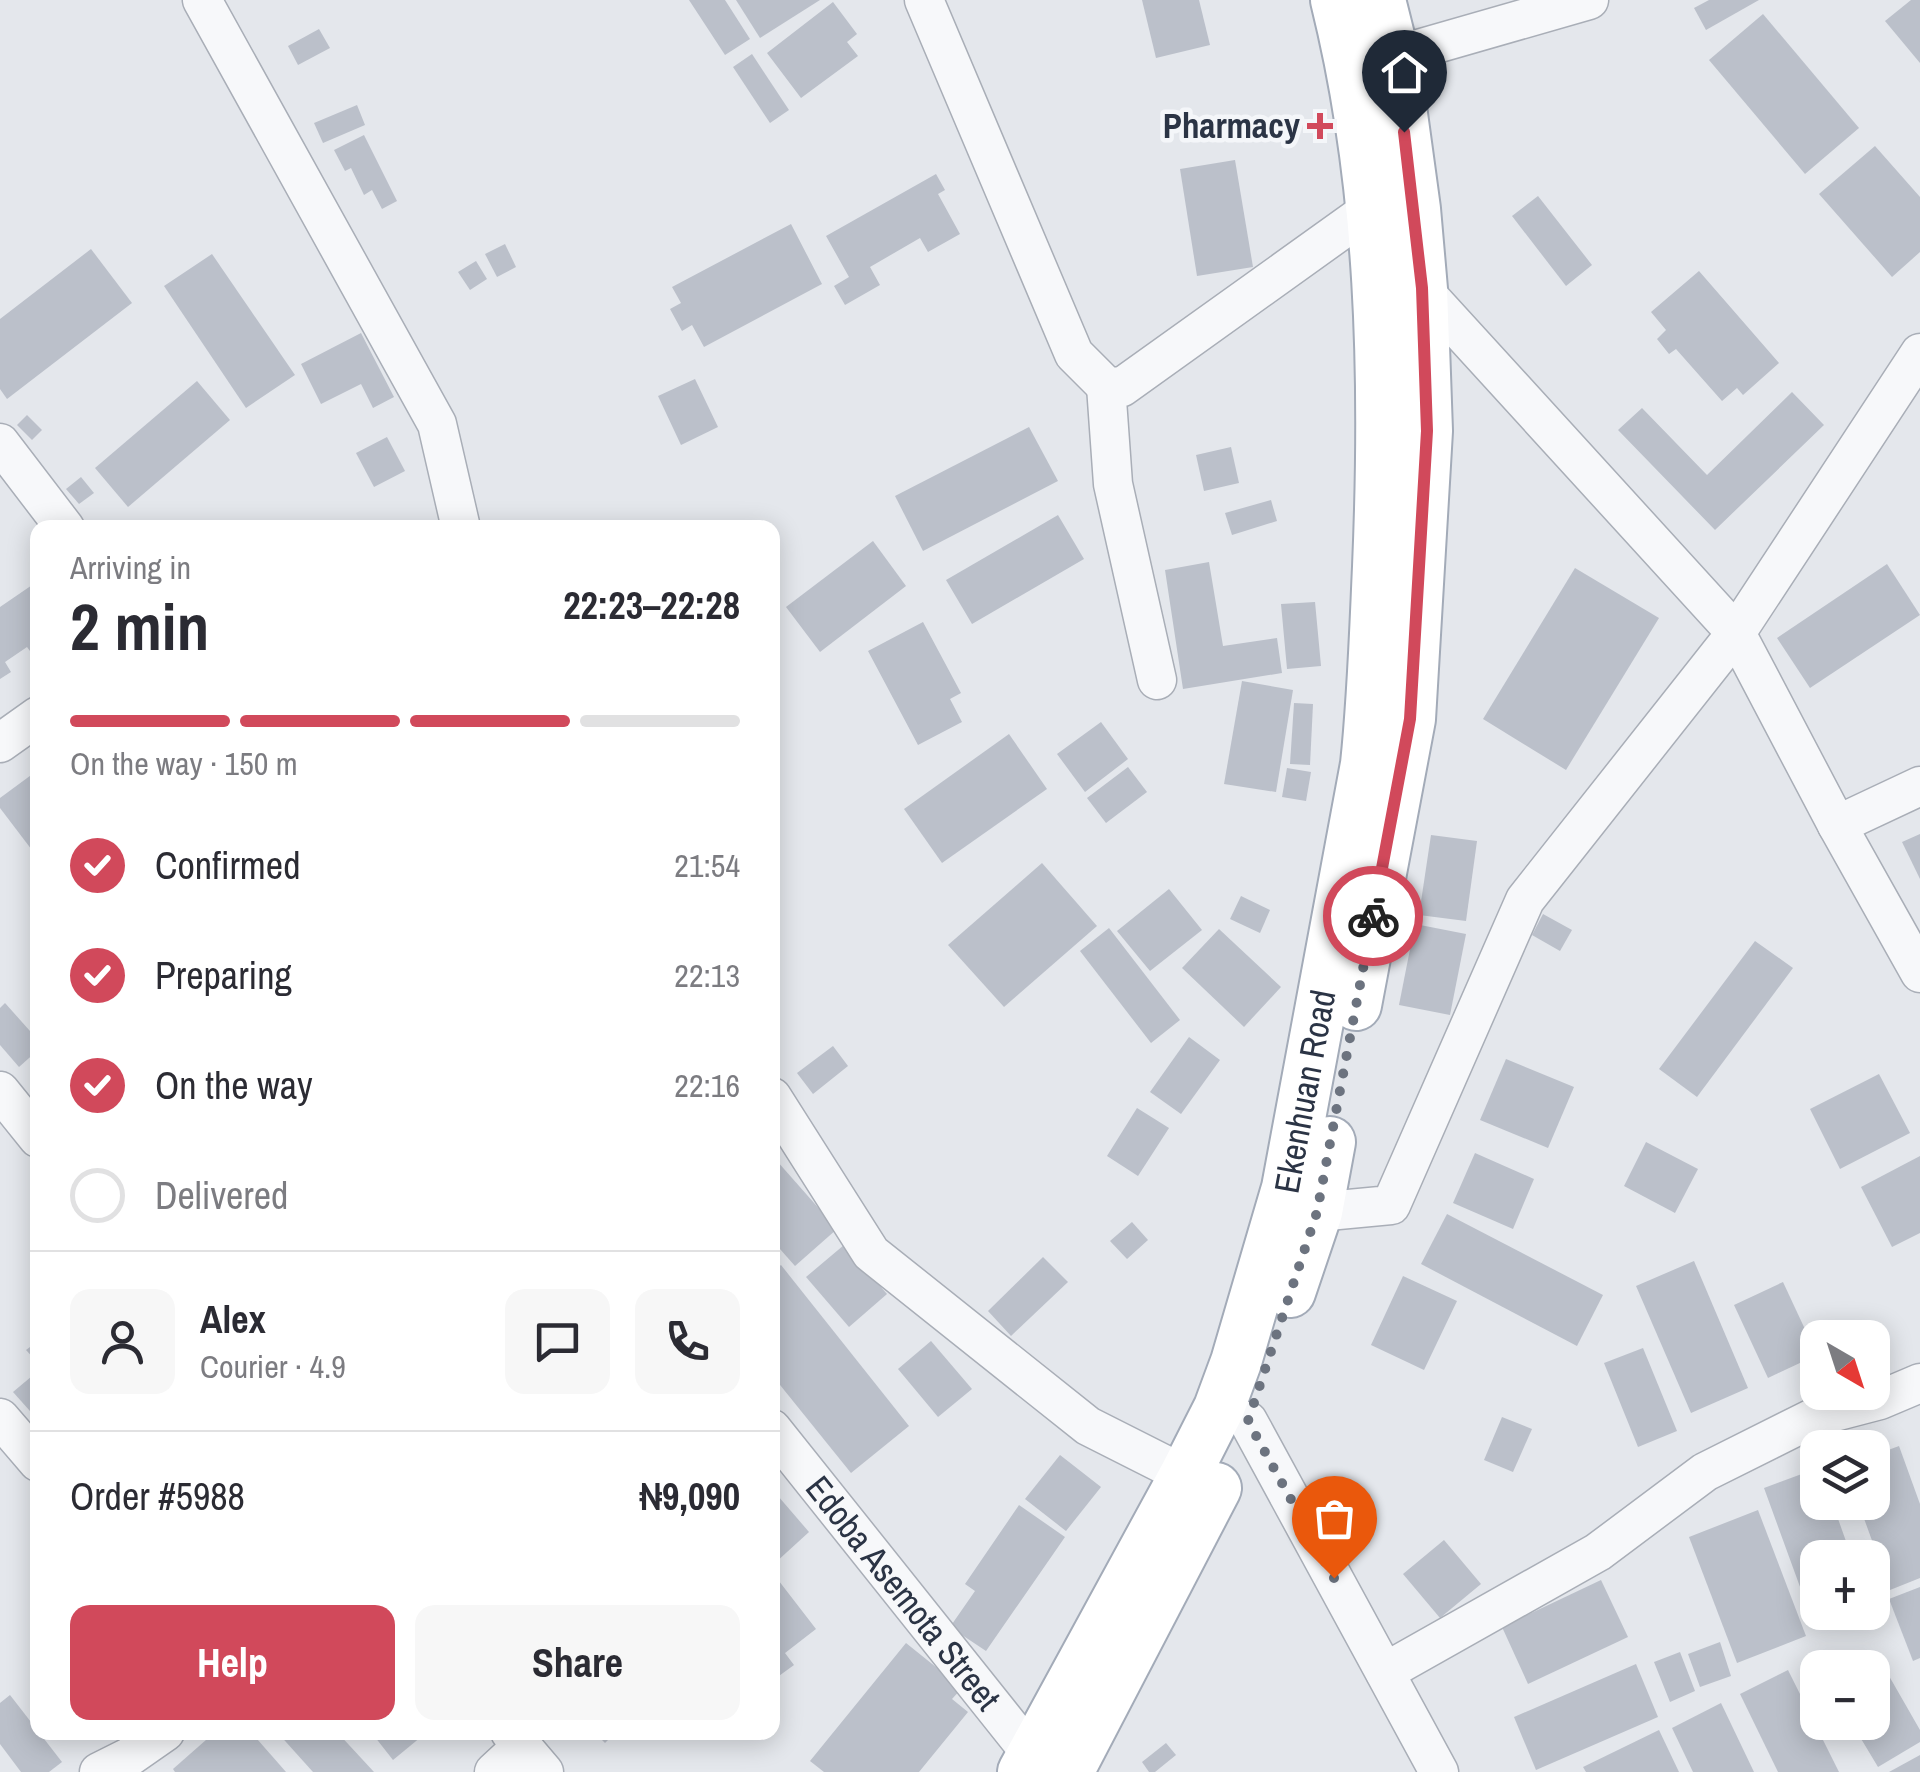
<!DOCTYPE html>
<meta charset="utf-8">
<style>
:root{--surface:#fff;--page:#f7f7f7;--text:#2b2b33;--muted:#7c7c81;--line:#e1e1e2;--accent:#d1495b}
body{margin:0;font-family:"Archivo Narrow",sans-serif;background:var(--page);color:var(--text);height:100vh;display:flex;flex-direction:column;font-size:38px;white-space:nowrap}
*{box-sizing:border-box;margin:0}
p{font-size:32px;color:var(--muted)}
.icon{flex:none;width:55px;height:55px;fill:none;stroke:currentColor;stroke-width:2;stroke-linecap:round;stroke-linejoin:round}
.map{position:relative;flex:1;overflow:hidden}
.side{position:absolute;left:30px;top:520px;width:750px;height:1220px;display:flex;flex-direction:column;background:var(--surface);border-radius:20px;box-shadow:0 5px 25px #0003}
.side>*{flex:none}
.needle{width:65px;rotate:141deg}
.tools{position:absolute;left:1800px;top:1320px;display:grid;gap:20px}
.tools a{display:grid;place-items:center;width:90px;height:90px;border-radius:20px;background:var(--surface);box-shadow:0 5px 25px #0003;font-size:50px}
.pin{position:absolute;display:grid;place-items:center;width:85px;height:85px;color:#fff;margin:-102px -42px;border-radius:50% 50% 50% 0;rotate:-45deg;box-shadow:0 0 10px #0007}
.pin .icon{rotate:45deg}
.courier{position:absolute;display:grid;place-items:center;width:100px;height:100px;margin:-50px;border:8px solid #d1495b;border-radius:50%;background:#fff;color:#222;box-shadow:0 2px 12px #0007}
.head em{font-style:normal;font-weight:700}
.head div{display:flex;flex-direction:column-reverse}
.head{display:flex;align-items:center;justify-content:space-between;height:170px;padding:0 40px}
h1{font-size:65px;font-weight:700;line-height:75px}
.bar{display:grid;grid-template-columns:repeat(4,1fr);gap:15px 10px;align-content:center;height:120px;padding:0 40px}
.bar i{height:12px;border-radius:8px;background:var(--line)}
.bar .on{background:var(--accent)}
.bar p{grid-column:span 4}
.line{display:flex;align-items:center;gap:25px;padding:0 40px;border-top:2px solid var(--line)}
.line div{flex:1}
.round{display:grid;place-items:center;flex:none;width:105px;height:105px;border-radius:20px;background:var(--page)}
ol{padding:0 40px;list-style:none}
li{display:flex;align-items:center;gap:30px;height:110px}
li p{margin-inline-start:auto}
li .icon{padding:10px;border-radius:50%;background:var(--accent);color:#fff;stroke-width:4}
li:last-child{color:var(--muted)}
li i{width:55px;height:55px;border:5px solid var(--line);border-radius:50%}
.action{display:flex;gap:20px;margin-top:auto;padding:20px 40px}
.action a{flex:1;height:115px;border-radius:20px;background:var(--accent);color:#fff;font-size:40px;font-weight:700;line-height:115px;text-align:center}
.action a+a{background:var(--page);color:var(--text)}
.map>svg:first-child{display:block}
</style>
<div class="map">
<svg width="1920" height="1772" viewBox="0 0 1920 1772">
<rect width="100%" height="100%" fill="#e4e7ec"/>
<!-- building -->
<g fill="#bbc0ca">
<polygon points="689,0 725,0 750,39 725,55"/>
<polygon points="736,0 820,0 760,38"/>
<polygon points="1142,0 1199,0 1210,45 1156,58"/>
<polygon points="1709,0 1759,0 1706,30 1694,8"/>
<polygon points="1911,0 1920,0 1920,63 1885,21"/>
<polygon points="833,2 857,34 847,42 858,56 801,98 767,53"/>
<polygon points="1763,14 1859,128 1805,174 1709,60"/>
<polygon points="319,29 330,48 298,65 288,46"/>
<polygon points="752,54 789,110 770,123 733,67"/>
<polygon points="357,105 365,125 323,143 314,123"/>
<polygon points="364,135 397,201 382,209 372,190 364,195 351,168 345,171 334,150"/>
<polygon points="1875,146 1920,197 1920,252 1892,277 1819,194"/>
<polygon points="1235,160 1253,267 1197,276 1180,169"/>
<polygon points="936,174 945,190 938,194 960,234 928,252 920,238 870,267 880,285 845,305 834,286 849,277 826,236"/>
<polygon points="1538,196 1592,265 1566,286 1512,216"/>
<polygon points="791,224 822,284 704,347 692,325 682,331 670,309 681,303 672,287"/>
<polygon points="505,244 516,267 497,277 485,254"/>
<polygon points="91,249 132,303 7,399 0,389 0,319"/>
<polygon points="212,254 295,375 246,408 164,286"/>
<polygon points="476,261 487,279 470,290 458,272"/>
<polygon points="1699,271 1779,363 1743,395 1737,388 1722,401 1676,349 1669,354 1657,339 1666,330 1651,312"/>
<polygon points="361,333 394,397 373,408 361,384 321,404 301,364"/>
<polygon points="695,379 718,427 681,445 658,396"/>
<polygon points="197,381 230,420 128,507 95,468"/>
<polygon points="1792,392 1824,425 1715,530 1618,430 1642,408 1707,475"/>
<polygon points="27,415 42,430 32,440 17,425"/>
<polygon points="1029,427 1058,481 923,551 895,496"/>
<polygon points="387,437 405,471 374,487 356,453"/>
<polygon points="1231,447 1239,483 1204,491 1196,455"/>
<polygon points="81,477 94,493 79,504 66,489"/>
<polygon points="1271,500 1277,521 1232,535 1225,513"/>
<polygon points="1058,515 1084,559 972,624 946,580"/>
<polygon points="873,541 906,586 820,652 786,607"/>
<polygon points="1209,562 1223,646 1277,638 1282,673 1183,689 1165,570"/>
<polygon points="1887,564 1920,615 1810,688 1777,638"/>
<polygon points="1575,568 1659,618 1566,770 1483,719"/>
<polygon points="38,581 38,652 33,655 27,647 5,662 11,672 0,679 0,607"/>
<polygon points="1315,602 1321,666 1287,669 1281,604"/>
<polygon points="923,622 961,693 950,699 962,722 918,745 868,651"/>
<polygon points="1242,681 1293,690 1276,792 1224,784"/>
<polygon points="1294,703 1313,704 1310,765 1290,764"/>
<polygon points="1101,722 1128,759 1085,792 1057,754"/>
<polygon points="1009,734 1047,789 942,863 904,809"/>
<polygon points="1128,767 1147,792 1106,823 1087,798"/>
<polygon points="1287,768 1311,772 1306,801 1282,797"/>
<polygon points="38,770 38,858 0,808 0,798"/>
<polygon points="1920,834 1920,879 1902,842"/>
<polygon points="1431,835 1477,841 1466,921 1419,915"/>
<polygon points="1042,863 1097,926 1004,1007 948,945"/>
<polygon points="1169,889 1202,930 1150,971 1117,931"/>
<polygon points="1241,896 1270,910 1260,933 1230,919"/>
<polygon points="1543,914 1572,930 1560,951 1532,935"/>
<polygon points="1415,924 1466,934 1450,1015 1399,1005"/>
<polygon points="1109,928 1180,1020 1151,1043 1080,951"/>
<polygon points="1219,929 1281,987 1244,1027 1182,968"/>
<polygon points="1755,941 1793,968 1697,1097 1659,1069"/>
<polygon points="5,1003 38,1040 38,1050 19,1067 0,1045 0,1008"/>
<polygon points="1189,1037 1220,1060 1181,1114 1150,1092"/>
<polygon points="833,1046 848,1066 813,1094 797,1073"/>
<polygon points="1506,1059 1574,1087 1548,1148 1480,1120"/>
<polygon points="1879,1074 1910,1133 1840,1169 1810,1109"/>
<polygon points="1137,1108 1169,1128 1138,1176 1107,1156"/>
<polygon points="1646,1142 1698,1169 1675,1213 1624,1186"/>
<polygon points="1475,1153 1534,1179 1513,1229 1453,1203"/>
<polygon points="1920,1156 1920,1233 1892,1247 1861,1187"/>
<polygon points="777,1161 837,1229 795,1266 772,1240 772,1165"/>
<polygon points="1447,1214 1603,1295 1577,1346 1421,1264"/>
<polygon points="1132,1222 1148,1240 1127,1259 1110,1241"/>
<polygon points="844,1245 887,1294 849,1327 806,1277"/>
<polygon points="1043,1257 1068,1282 1011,1336 988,1311"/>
<polygon points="1694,1261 1748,1388 1691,1413 1636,1286"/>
<polygon points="781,1265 909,1426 851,1473 772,1375 772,1272"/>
<polygon points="1403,1276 1457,1301 1424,1370 1371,1345"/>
<polygon points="1783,1282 1817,1355 1768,1378 1734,1305"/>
<polygon points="38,1341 38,1363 26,1350"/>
<polygon points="931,1341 972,1389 938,1417 898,1369"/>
<polygon points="1643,1348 1677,1431 1638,1447 1604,1363"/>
<polygon points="38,1371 38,1420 13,1392"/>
<polygon points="1502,1417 1532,1429 1513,1472 1484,1460"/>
<polygon points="1899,1446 1920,1504 1920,1578 1890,1590 1858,1502 1872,1502 1872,1456"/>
<polygon points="1060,1455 1101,1487 1066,1531 1025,1499"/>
<polygon points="1818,1468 1818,1502 1832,1502 1852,1558 1818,1558 1818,1612 1856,1613 1815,1628 1764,1488"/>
<polygon points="772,1489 809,1532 775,1563 772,1560"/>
<polygon points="1019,1505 1065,1537 986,1651 950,1627 975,1591 965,1584"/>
<polygon points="1758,1510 1806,1636 1737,1663 1689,1537"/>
<polygon points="1444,1540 1481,1584 1440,1618 1403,1574"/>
<polygon points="772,1572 816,1629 785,1653 794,1665 772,1681"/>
<polygon points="1601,1580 1628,1637 1528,1684 1502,1627"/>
<polygon points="1920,1587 1920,1658 1913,1661 1889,1599"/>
<polygon points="1720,1642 1731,1676 1700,1687 1688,1654"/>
<polygon points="906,1643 962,1688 952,1699 968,1712 919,1772 824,1772 810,1761"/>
<polygon points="1680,1652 1695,1691 1670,1702 1654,1662"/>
<polygon points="1877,1655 1920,1730 1920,1742 1878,1767 1851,1722 1872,1722 1872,1668 1856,1668"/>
<polygon points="1636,1664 1658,1717 1536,1770 1514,1717"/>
<polygon points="1788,1670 1839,1772 1778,1772 1740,1694"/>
<polygon points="10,1695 62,1762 49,1772 21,1772 0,1744 0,1703"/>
<polygon points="1721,1703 1754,1772 1693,1772 1672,1728"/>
<polygon points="1659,1730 1679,1772 1586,1772 1583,1767"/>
<polygon points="215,1732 251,1732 286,1772 175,1772 173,1769"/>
<polygon points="277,1732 337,1732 374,1772 313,1772"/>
<polygon points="371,1732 427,1732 393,1760"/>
<polygon points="594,1732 616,1732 605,1743"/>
<polygon points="1166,1743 1176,1755 1155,1772 1149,1772 1142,1762"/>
<polygon points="1920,1755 1920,1772 1889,1772"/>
</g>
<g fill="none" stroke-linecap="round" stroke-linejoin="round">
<!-- minor casing -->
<g stroke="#a9aeb7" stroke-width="41">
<g id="minor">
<polyline points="202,0 437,424 461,528"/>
<polyline points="924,0 1074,354 1106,386 1122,387 1372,208"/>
<polyline points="1394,56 1589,0"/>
<polyline points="1422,289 1736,633 1837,825 1920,973"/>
<polyline points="1106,386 1113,484 1157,680"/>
<polyline points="0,443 65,528"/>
<polyline points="0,743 38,716"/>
<polyline points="1837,825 1920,786"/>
<polyline points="0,1091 38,1138"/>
<polyline points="772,1097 871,1253 1088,1426 1185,1475"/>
<polyline points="1317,1212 1391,1205 1525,900 1736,633 1920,353"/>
<polyline points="0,1418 38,1462"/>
<polyline points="1248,1421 1439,1772"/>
<path id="s1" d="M772,1429L1033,1756"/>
<polyline points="1385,1672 1598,1552 1705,1472 1815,1417 1880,1400 1920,1383"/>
<polyline points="510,1732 544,1772"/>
<polyline points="99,1772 129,1757 165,1732"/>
<polyline points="494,1772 521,1747"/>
</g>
</g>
<!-- major casing -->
<g stroke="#a3abb8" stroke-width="54">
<g id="major">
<polyline points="1356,1005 1410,719 1427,431 1422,289 1415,209 1394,56 1380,0"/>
<polyline points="1290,1292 1317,1212 1330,1142"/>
<path id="s2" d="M1023,1772L1185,1475L1219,1408L1236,1362L1287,1188L1366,764C1373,699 1375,633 1378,567C1386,377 1382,185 1336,0"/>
<polyline points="1068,1772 1216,1488"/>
</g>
</g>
<!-- minor -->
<use href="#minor" stroke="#f7f8fa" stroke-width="38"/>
<!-- major -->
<use href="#major" stroke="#fff" stroke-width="50"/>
</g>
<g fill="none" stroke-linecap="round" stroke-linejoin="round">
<!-- done -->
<polyline stroke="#6c737f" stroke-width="10" stroke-dasharray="0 18" points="1334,1578 1248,1421 1317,1212 1373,916"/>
<!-- route -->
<polyline stroke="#d1495b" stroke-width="12" points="1373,916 1410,719 1427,431 1422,288 1404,132"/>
</g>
<!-- markers -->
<path fill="#d1495b" stroke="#f4f6f9" stroke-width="4" d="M1315 111h10v10h10v10h-10v10h-10v-10h-10v-10h10z"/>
<g text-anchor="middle" stroke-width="9" stroke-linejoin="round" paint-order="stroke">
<!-- poi labels -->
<g font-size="35" font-weight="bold" fill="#2b3445" stroke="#f4f6f9" text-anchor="end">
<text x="1300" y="138">Pharmacy</text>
</g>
<!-- street labels -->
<g font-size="35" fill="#2b3445" stroke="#f4f6f9">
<text dy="12" stroke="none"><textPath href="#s2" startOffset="742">Ekenhuan Road</textPath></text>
<text dy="12" stroke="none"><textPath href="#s1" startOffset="210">Edoba Asemota Street</textPath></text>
</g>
</g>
</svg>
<div class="tools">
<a><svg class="needle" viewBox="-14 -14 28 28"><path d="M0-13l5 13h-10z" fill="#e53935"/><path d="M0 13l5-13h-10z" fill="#7c7c81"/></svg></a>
<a><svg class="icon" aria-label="layers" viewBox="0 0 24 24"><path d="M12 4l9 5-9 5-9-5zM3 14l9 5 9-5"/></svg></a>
<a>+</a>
<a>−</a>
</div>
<div class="pin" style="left:1334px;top:1578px;background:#ea580c"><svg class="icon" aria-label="bag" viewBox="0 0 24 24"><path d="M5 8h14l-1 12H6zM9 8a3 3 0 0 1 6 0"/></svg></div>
<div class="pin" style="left:1404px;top:132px;background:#1f2937"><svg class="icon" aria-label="home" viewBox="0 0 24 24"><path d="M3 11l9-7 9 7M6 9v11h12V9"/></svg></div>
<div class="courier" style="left:1373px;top:916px"><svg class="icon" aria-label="bike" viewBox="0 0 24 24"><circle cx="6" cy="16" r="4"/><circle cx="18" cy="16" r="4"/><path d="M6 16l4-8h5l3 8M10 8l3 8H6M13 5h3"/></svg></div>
<section class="side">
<div class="head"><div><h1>2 min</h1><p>Arriving in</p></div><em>22:23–22:28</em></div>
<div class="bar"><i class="on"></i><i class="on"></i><i class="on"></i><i></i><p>On the way · 150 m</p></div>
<ol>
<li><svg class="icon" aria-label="check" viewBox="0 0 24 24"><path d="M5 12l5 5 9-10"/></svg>Confirmed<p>21:54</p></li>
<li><svg class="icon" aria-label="check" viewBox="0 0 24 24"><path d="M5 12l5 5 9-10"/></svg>Preparing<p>22:13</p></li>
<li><svg class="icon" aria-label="check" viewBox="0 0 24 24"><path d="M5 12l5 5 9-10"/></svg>On the way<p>22:16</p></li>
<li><i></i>Delivered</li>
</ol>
<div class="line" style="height:180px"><a class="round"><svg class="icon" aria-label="person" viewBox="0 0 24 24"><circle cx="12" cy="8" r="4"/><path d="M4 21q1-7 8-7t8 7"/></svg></a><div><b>Alex</b><p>Courier · 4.9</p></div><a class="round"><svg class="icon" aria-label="chat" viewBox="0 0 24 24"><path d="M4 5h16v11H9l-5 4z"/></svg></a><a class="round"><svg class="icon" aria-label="phone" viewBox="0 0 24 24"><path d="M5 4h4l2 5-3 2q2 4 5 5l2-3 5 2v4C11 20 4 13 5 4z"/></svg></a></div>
<div class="line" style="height:130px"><div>Order #5988</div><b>₦9,090</b></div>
<div class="action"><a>Help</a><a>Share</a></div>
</section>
</div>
